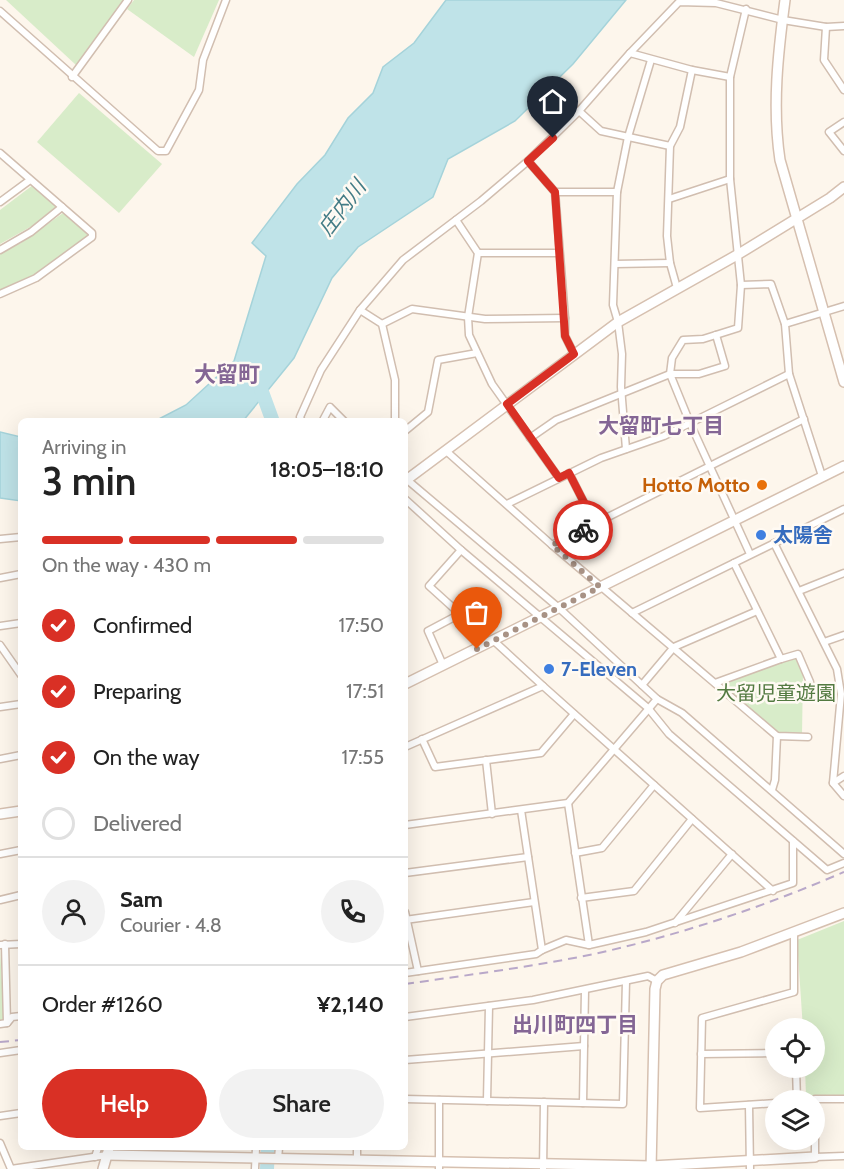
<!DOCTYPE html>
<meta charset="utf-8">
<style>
:root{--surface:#fff;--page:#f2f2f2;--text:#222;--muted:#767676;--line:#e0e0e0;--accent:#d93025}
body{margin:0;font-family:Cabin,"Noto Sans JP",sans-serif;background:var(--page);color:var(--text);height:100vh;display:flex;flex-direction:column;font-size:22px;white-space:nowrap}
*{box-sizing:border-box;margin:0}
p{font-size:20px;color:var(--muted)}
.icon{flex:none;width:33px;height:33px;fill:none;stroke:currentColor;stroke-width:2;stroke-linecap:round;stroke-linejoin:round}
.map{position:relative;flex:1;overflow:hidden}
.panel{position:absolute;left:18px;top:418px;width:390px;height:732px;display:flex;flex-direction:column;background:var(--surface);border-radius:9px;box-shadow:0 6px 24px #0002}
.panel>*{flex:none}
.fabs{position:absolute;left:765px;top:1018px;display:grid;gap:12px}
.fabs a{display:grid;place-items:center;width:60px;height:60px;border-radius:50%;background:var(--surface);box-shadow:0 6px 24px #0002;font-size:30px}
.pin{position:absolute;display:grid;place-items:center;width:51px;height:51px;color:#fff;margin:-62px -26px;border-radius:50% 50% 50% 0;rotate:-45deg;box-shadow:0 0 6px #0007}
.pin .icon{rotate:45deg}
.courier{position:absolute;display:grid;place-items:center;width:60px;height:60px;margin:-30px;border:4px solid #d93025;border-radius:50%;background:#fff;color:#222;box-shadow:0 2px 8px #0007}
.head em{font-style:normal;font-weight:600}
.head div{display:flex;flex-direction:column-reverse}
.head{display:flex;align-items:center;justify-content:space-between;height:102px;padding:0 24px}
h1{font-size:39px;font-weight:600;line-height:45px}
.bar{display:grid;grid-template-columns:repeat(4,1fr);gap:9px 6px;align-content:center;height:72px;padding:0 24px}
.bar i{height:8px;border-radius:4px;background:var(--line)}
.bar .current{background:var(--accent)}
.bar p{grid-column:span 4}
.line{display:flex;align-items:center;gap:15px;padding:0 24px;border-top:2px solid var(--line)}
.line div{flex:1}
.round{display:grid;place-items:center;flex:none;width:63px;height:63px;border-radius:32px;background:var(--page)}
ol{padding:0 24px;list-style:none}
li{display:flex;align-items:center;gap:18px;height:66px}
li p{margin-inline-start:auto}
li .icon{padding:6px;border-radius:50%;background:var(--accent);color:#fff;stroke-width:4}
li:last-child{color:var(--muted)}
li i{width:33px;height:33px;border:3px solid var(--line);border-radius:50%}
.cta{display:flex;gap:12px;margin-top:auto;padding:12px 24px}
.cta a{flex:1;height:69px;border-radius:36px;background:var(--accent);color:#fff;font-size:24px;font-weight:600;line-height:69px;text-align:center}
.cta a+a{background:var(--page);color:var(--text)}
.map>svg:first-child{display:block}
</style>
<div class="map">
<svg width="844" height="1169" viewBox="0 0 844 1169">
<rect width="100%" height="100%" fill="#fdf6ec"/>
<!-- green -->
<g fill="#d8ecc9">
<polygon points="6,0 126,0 76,65"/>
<polygon points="134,0 219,0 194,57 127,9"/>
<polygon points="79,93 162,164 119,213 37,142"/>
<polygon points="33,185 57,206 32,226 0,244 0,210"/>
<path d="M63,213L90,235C63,257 34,280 0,290V253L21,243Z"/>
<polygon points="794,657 797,658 803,673 802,734 782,734 777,732 724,686 724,683"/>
<polygon points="844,921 844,1095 806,1096 805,1068 814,1068 814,1029 803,1029 797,940"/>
<polygon points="0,949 4,1018 0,1021"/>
</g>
<!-- water -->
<g fill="#bfe3e8" stroke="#a5d3da" stroke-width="1.5">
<polygon points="446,0 626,0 573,64 515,121 448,159 433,197 358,247 332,278 294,358 243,421 155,421 186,405 234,361 266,256 252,243 297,184 325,155 348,118 373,93 383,67 414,43"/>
<polygon points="0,432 21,437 21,501 0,498"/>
</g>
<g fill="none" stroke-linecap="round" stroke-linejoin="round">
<!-- river -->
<g stroke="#bfe3e8" stroke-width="14">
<polyline points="258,381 273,422"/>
<polyline points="267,1169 268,1148"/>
</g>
<!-- street casing -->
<g stroke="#d1beb0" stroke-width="9">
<g id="street">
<polyline points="746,9 730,77 730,179 741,285 738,328 703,339 683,340 672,358 670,374 690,423 750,554"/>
<polyline points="0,11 158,151 166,151 199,90 203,60 226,0"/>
<polyline points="826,27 824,60 844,90"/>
<polyline points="630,53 679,2 716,3 783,20 826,27 844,26"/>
<polyline points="72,77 128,0"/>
<polyline points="579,111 601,131 670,146"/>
<polyline points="844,122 829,132 844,151"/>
<polyline points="0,153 92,233 92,237 36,278 0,294"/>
<polyline points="528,161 555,192 565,318 565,336 574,354"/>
<polyline points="555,192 617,192"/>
<polyline points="669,199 730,179"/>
<polyline points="0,202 30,180"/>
<polyline points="456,220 478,253 468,317 469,335 492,384 559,478"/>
<polyline points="0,250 31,232 62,207"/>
<polyline points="478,253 559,253"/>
<polyline points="615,264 670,263"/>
<polyline points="741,285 771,284 785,324 789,374 822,476"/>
<polyline points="677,288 670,263 667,236 670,146 680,127 692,70"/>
<polyline points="360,310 382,324 395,380 395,422"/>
<polyline points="382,324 412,309 485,319 565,318"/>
<polyline points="785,324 844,306"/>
<polyline points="302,422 300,417 321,370 360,310 403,260 481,201 528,161 579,111 630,53 692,70 730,77"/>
<polyline points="322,422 330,407 345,422"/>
<polyline points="405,431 428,412 438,360 477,353"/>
<polyline points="530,438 556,420 670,374 699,374 725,366 716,335"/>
<polyline points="626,449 621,387 622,354 618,322 613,305 617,192 628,137 651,60"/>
<polyline points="445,450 552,545 777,736 808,737"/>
<polyline points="569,473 595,524"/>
<polyline points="405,478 559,608 657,699 682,713 844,854"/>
<polyline points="405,499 461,550 648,708 669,734 827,870 844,863"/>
<polyline points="507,504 601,458 664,436 789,374"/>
<polyline points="0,539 21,537"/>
<polyline points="774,543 837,669 841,694 833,783 844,796"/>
<polyline points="552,545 804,419"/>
<polyline points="0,578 21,574"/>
<polyline points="799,591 844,573"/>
<polyline points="632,613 844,509"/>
<polyline points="0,626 21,623"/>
<polyline points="494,641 543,686"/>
<polyline points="824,642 844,635"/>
<polyline points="0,645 21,675"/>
<polyline points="781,659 798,654 810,682"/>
<polyline points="443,665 428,631 460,614 429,586 461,550"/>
<polyline points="715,683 781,659 734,563"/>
<polyline points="642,685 674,647 757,611"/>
<polyline points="0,707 21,704"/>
<polyline points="422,739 435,767 541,753 574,714"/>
<polyline points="405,747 543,686 773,891"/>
<polyline points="0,759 21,755"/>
<polyline points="486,760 492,814"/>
<polyline points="833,783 844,776"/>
<polyline points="772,790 775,780 777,736"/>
<polyline points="568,803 589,945"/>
<polyline points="405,825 568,803 657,699"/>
<polyline points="575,853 602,848 654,785"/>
<polyline points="0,854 21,850"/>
<polyline points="405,873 528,857"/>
<polyline points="581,898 634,891 692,819"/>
<polyline points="0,900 21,895"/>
<polyline points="405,912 418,971"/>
<polyline points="405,920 534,902"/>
<polyline points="675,923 732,854"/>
<polyline points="5,944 7,1023"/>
<polyline points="0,945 21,944"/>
<polyline points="542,950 566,940 589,945 646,932 793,883 793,841"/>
<polyline points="405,973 536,954 542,950 521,810"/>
<polyline points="405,1017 533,1000 648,976 657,981"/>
<polyline points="0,1024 7,1023 12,1017 21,1016"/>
<polyline points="0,1053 21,1050"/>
<polyline points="701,1054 776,1053"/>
<polyline points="405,1060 584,1046"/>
<polyline points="796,1068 797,1101"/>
<polyline points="405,1099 623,1104 626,981"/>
<polyline points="844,1099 815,1099 815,1157 844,1156"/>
<polyline points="487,1101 489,1006"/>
<polyline points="583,1103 585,990"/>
<polyline points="776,1103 700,1108 702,1018 794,992 794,933"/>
<polyline points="749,1105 750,1169"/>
<polyline points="0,1116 21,1113"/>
<polyline points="0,1143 11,1169"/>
<polyline points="357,1148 357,1160"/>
<polyline points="95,1157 98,1148"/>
<polyline points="278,1158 279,1148"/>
<polyline points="11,1169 107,1155"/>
<polyline points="255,1169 256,1148"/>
<polyline points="439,1169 439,1100"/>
<polyline points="543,1169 544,1102"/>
</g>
</g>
<!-- secondary casing -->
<g stroke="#d6c0b0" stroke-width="12">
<g id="secondary">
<path d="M785,0C778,53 772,107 780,160L844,382"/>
<polyline points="405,481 618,322 737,255 830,198 844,187"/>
<polyline points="405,684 844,466"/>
<polyline points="0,814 21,811"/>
<polyline points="107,1155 651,1166 815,1157"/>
<polyline points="103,1169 109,1148"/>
<polyline points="651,1169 655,989 657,981 663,975 741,952 844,913"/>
</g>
</g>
<!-- street -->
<use href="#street" stroke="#fff" stroke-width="6"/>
<!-- secondary -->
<use href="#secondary" stroke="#fff" stroke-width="9"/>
<!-- rail -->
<g stroke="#b9a8c9" stroke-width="2" stroke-dasharray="9 6" stroke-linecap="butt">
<path d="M405,984C468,975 531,967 594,954C680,935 763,907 844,872"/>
<polyline points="0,1042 21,1040"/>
</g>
</g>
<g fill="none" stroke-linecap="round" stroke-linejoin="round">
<!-- done -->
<polyline stroke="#a89285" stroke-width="6" stroke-dasharray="0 10.8" points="477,649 600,587 552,545 583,530"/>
<!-- route -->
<polyline stroke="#d93025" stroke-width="8" points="553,138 528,161 555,192 565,336 574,354 507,404 559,478 569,473 595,524 583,530"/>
</g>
<!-- markers -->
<circle fill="#e8710a" stroke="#fffaf3" stroke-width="2" cx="762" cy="485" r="6"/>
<g fill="#3f7fe0" stroke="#fffaf3" stroke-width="2">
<circle cx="761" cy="535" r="6"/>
<circle cx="549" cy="669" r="6"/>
</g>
<g text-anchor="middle" stroke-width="5" stroke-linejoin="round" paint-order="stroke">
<!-- food labels -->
<g font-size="20" font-weight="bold" fill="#c56008" stroke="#fffaf3" text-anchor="end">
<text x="750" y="492">Hotto Motto</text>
</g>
<!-- shop labels -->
<g font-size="20" font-weight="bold" fill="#366cbe" stroke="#fffaf3" text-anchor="start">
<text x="773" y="542">太陽舎</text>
<text x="561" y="676">7-Eleven</text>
</g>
<!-- park labels -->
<g font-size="20" fill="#537a41" stroke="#fffaf3">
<text x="776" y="700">大留児童遊園</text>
</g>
<!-- water labels -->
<g font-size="21" font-style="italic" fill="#437c86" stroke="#fffaf3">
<text transform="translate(342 208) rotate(-53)" y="7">庄内川</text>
</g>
<!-- neighbourhood labels -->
<g font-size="21" font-weight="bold" fill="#846695" stroke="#fffaf3">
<text x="661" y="433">大留町七丁目</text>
<text x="575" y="1032">出川町四丁目</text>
</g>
<!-- quarter labels -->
<g font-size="22" font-weight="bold" fill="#846695" stroke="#fffaf3">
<text x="227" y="382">大留町</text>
</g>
</g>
</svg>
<div class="fabs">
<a><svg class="icon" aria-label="locate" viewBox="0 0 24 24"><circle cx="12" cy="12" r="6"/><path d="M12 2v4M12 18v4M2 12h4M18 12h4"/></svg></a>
<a><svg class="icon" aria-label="layers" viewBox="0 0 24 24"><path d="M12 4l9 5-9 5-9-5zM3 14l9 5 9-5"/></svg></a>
</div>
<div class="pin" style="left:477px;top:649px;background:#ea580c"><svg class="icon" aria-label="bag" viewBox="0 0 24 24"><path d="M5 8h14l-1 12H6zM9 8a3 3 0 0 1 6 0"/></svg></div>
<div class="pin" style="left:553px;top:138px;background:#1f2937"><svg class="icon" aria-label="home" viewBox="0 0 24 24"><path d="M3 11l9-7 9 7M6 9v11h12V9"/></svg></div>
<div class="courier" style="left:583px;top:530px"><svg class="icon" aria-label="bike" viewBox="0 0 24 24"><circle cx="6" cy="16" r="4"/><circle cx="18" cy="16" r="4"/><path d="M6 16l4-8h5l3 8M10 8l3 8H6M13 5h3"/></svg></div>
<section class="panel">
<div class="head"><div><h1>3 min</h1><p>Arriving in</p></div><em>18:05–18:10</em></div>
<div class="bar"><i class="current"></i><i class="current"></i><i class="current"></i><i></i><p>On the way · 430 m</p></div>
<ol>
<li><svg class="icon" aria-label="check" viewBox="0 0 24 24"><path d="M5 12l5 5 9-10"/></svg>Confirmed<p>17:50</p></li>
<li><svg class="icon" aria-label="check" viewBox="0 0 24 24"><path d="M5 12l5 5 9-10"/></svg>Preparing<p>17:51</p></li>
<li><svg class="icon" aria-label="check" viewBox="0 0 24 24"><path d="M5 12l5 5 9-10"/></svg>On the way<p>17:55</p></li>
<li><i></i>Delivered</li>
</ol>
<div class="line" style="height:108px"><a class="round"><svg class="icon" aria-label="person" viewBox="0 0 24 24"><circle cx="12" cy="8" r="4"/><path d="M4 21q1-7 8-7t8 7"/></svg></a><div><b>Sam</b><p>Courier · 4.8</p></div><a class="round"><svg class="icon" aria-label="phone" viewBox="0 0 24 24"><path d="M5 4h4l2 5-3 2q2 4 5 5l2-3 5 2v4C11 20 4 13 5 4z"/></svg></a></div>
<div class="line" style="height:78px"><div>Order #1260</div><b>¥2,140</b></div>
<div class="cta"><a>Help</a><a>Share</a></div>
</section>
</div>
